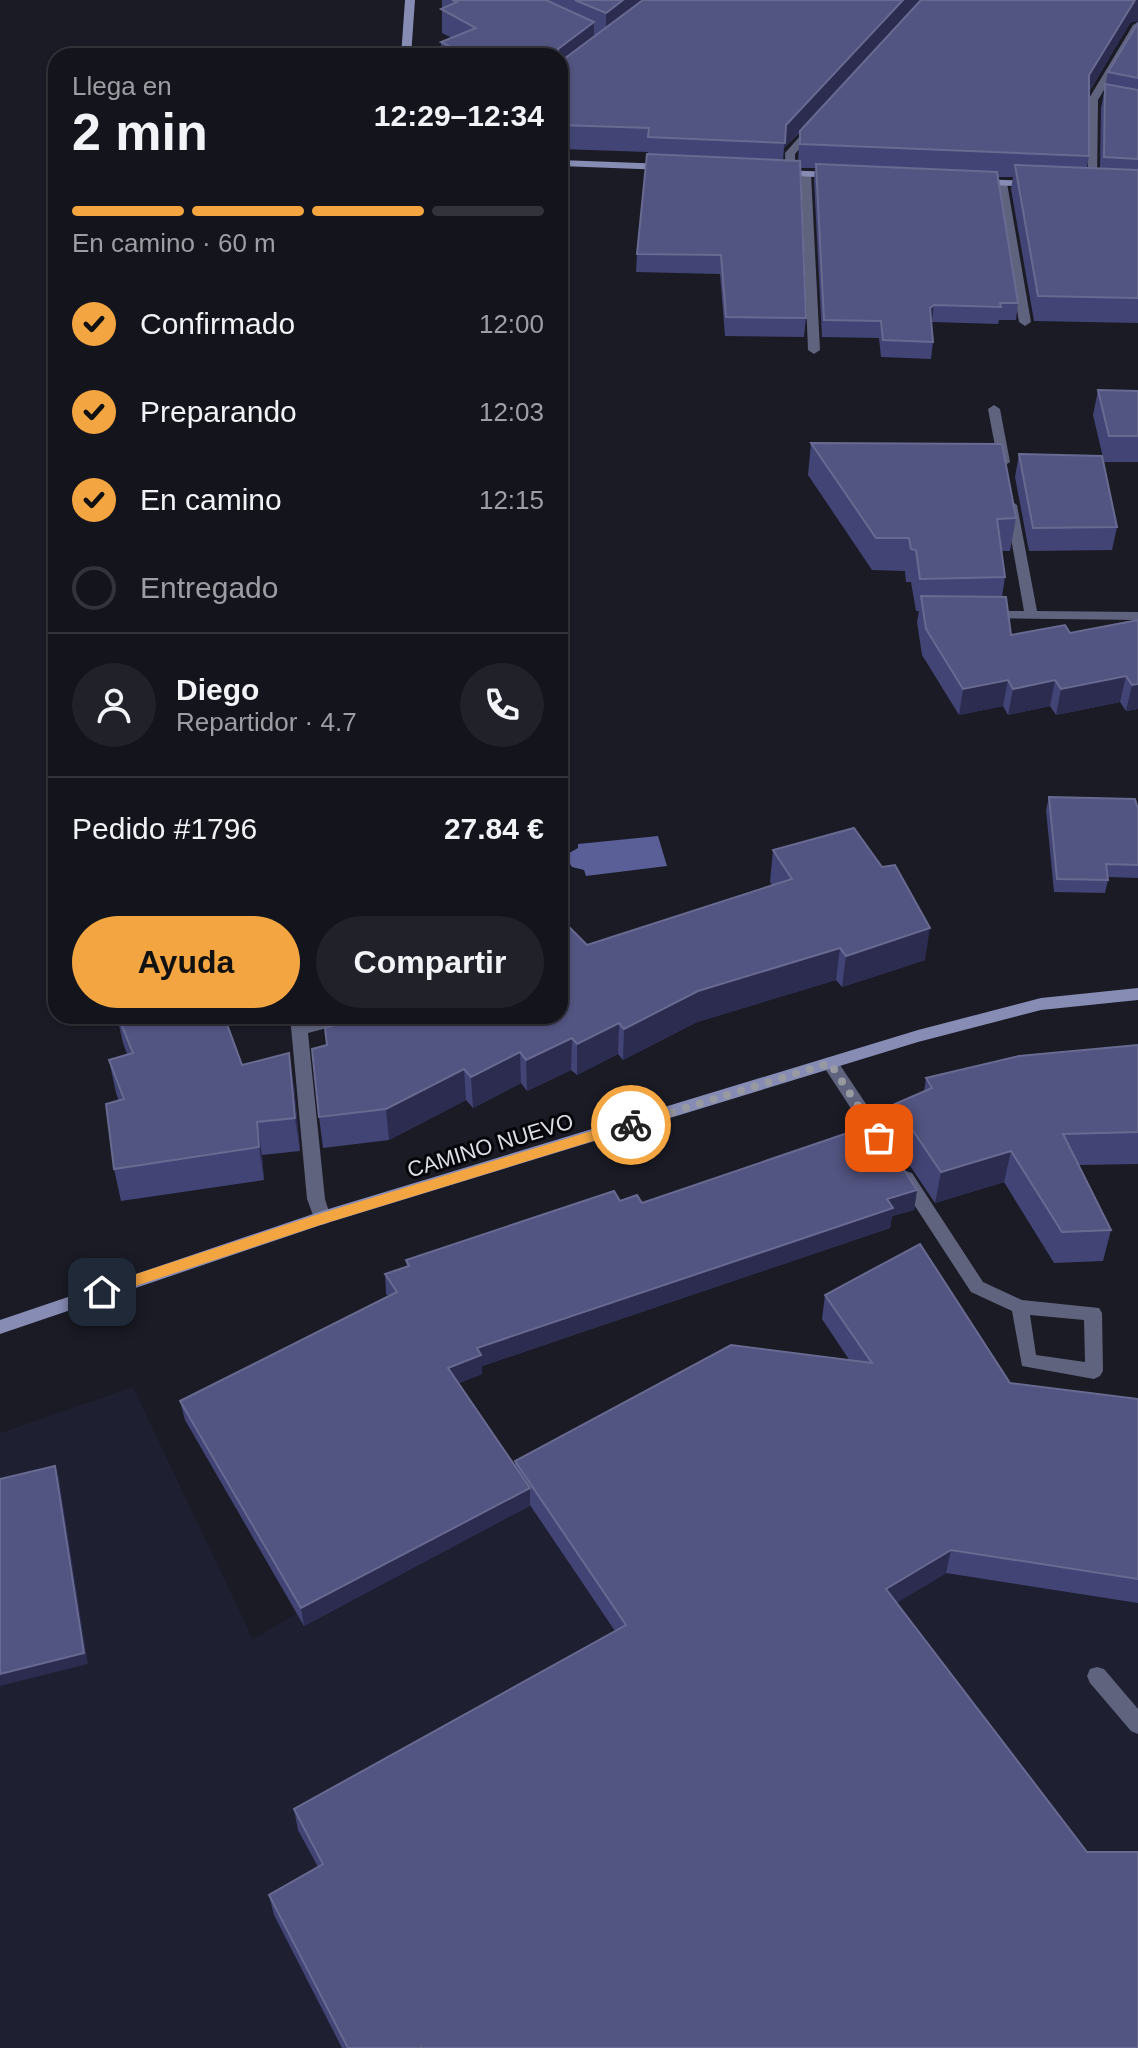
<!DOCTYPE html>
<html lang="es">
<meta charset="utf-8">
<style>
:root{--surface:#14141c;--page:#212129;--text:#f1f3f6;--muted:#9d9ea3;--line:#33333b;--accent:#f2a541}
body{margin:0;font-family:Arial,sans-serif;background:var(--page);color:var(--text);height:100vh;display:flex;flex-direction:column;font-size:30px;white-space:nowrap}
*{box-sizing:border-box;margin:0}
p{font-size:26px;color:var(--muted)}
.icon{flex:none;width:44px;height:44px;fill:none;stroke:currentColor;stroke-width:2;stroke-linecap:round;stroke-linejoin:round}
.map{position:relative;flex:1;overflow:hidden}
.sheet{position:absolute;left:48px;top:48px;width:520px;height:976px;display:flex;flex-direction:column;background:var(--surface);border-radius:24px;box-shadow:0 2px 6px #0004,0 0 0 2px var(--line)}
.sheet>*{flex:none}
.pin{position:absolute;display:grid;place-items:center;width:68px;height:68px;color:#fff;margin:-34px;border-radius:16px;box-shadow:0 4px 12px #0006}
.courier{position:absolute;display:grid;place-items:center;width:80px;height:80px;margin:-40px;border:6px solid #f2a541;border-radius:50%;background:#fff;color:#222;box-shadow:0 2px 10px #0007}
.summary em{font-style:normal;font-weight:800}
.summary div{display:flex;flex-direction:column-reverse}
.summary{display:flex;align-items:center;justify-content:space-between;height:136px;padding:0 24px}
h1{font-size:52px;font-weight:800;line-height:60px}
.bar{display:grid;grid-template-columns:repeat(4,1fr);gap:12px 8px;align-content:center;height:96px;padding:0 24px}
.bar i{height:10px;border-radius:6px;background:var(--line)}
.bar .on{background:var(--accent)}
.bar p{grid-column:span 4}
.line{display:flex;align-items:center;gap:20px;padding:0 24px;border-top:2px solid var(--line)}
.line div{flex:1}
.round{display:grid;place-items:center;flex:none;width:84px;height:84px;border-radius:42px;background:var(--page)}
ol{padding:0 24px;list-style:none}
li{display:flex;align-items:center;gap:24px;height:88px}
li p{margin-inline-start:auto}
li .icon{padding:8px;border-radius:50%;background:var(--accent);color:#111;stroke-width:4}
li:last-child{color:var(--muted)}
li i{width:44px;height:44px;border:4px solid var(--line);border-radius:50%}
.button{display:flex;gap:16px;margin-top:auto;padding:16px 24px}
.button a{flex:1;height:92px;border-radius:48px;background:var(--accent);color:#111;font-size:32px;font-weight:800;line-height:92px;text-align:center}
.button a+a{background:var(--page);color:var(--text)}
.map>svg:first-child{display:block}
</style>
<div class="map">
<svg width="1138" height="2048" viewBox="0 0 1138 2048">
<rect width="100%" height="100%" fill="#1a1b25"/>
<!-- built -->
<polygon fill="#1e1f30" points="133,1387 253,1639 516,1484 1138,1424 1138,2048 0,2048 0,1433"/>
<!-- water -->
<polygon fill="#5b5f98" points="658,836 667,866 586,876 584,870 572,867 566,858 569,853 578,848 578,844"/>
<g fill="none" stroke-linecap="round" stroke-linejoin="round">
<!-- street -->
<g fill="#60637d" fill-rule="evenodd">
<polygon points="1138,22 1138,33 1098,100 1097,186 1088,188 1088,100 1133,25"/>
<polygon points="809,126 818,128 795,154 795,173 786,175 785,153"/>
<polygon points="806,171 811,174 820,350 814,354 808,350 801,174"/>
<polygon points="1002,180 1007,183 1031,322 1025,326 1019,322 997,183"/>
<polygon points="994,405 1000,409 1010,462 1004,466 998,462 988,409"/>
<polygon points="1011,501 1017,505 1037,611 1138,612 1138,620 984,618 982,615 989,611 1024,611 1005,505"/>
<polygon points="290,1016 306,1016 307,1021 328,1016 359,1016 357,1020 308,1033 325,1199 331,1218 328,1223 322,1225 316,1223 307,1199"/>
<polygon points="830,1057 836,1059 888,1137 890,1142 888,1147 876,1147 824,1067 822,1063 824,1059"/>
<path d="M906,1171L912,1173L983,1282L1022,1300L1099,1308L1102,1313L1103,1371L1100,1376L1094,1379L1022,1366L1012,1311L971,1292L900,1183L898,1178L900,1173ZM1030,1315L1084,1320L1085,1362L1036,1355Z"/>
<polygon points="1097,1667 1104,1669 1138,1709 1138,1734 1131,1731 1090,1683 1087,1676 1090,1669"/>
</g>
<!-- secondary -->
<g fill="#878cb5" fill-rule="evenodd">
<polygon points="405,0 415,0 411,56 401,56"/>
<polygon points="560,160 666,164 671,167 666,170 560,166"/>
<polygon points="781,170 834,172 839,175 834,178 777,175 777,171"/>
<polygon points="977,179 1034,181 1039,184 1034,187 973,184 973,180"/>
<polygon points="1138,988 1138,1000 1041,1010 918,1042 324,1224 0,1334 0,1320 322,1211 918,1030 1041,998"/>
</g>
</g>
<!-- wall -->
<g fill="#424475" fill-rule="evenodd">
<path d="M442,0H1138L1130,23L1089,92V156L1087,168H1100L1101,108L1108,72L1138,23V323L1034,321L1011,189L1013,177H998L1018,303L1016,320H999L998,324L932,322L931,323L933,342L931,359L881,357L879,338L822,337L814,180L815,168H800L806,318L804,337L725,336L720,274L636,272L637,254L648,152L560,149V56L441,54V42L452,38L442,33ZM800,132L798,161H783L784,148Z"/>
<polygon points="1098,390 1138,391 1138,462 1104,462 1093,415"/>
<polygon points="811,443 1016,518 1010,551 1002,551 1005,577 1002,597 1011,635 1070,633 1138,620 1138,709 1126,711 1120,702 1056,715 1050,706 1008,715 1003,706 959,715 922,655 917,622 919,611 916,611 911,582 906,582 905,571 872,570 808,475"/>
<polygon points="1019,454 1117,527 1112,550 1029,551 1015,477"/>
<polygon points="1049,797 1138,806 1138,878 1108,877 1108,880 1105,893 1054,892 1046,810"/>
<polygon points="773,850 925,960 842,987 836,980 697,1022 623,1060 618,1054 577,1075 571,1070 527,1091 521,1083 473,1108 466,1100 389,1140 323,1148 319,1117 326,1045 560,1016 587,945 772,885 770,882"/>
<polygon points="117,1016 224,1016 242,1065 294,1086 300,1151 262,1155 264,1180 121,1201 114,1169 119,1101 116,1093 109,1060 127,1054 123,1043"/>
<polygon points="1138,1045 1138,1164 1079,1165 1111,1230 1103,1261 1054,1263 1004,1182 935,1203 890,1136 895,1104 924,1092 926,1078"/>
<polygon points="917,1190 914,1210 892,1216 890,1228 482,1366 482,1374 459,1383 515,1467 515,1461 850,1361 822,1319 825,1295 1010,1383 1138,1399 1138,1603 946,1573 896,1603 1138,2048 342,2048 274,1915 269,1895 318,1867 298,1830 294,1809 615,1631 530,1505 304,1626 185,1420 180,1401 388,1296 386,1294 385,1274 407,1267 406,1260 620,1201 642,1203"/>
</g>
<!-- shaded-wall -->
<g fill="#2b2c50">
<polygon points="623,0 653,0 606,37 606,13"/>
<polygon points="903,0 922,0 784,148 786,125"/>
<polygon points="1135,0 1138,0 1138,21 1130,23 1085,98 1089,75"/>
<polygon points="594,22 594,46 560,71 560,56 558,56 558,49"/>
<polygon points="934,305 932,322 928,325 930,308"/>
<polygon points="1126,676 1120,702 1056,715 1061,689"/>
<polygon points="1008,680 1003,706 959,715 963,689"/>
<polygon points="1055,680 1050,706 1008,715 1013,689"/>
<polygon points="1138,684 1138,709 1126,711 1132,685"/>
<polygon points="930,928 925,960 842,987 846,956"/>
<polygon points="840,948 836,980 697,1022 623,1060 624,1029 698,991"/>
<polygon points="619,1023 618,1054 577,1075 577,1044"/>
<polygon points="572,1038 571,1070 527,1091 526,1060"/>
<polygon points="520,1052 521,1083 473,1108 471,1077"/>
<polygon points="289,1053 294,1086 300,1151 295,1118"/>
<polygon points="464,1069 466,1100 389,1140 386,1109"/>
<polygon points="257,1122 262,1155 264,1180 259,1147"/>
<polygon points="1011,1151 1004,1182 935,1203 941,1172"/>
<polygon points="917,1190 914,1210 892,1216 890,1228 482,1366 482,1374 450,1387 448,1368 477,1348 887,1199"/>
<polygon points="55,1466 59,1478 88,1664 0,1686 0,1674"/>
<polygon points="530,1488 530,1506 304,1626 301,1608"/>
<polygon points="951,1550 946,1573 882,1612 886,1589"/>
</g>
<!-- building -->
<g fill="#525481" stroke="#686a91" stroke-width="2">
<polygon points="452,0 546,0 594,22 558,49 559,56 436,56 453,48 441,42 476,28 441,9 457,2"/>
<polygon points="575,0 623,0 606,13"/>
<polygon points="643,0 903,0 786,125 785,143 648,137 649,128 560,125 560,62"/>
<polygon points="921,0 1135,0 1089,75 1089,156 800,144 800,131"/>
<polygon points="1138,23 1138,78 1108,72"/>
<polygon points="1105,84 1138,90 1138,159 1104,157"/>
<polygon points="647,154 800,161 806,318 726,317 721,255 637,254"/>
<polygon points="816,164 997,172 1018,303 1000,303 1001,307 934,305 930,308 933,342 883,340 881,321 824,320"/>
<polygon points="1015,165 1138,170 1138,298 1038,296"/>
<polygon points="1098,390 1138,391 1138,436 1109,436"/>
<polygon points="811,443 1002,444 1016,518 997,519 1005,577 920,579 916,550 911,549 909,538 876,538"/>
<polygon points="1019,454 1102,456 1117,527 1033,528"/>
<polygon points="921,596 1006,597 1011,635 1065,625 1070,633 1138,620 1138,684 1132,685 1126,676 1061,689 1055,680 1013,689 1008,680 963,689 926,629"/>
<polygon points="1049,797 1135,799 1137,806 1138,806 1138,865 1106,864 1108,880 1057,879"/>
<polygon points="854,828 882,867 895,865 930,928 846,956 840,948 698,991 624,1029 619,1023 577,1044 572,1038 526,1060 520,1052 471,1077 464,1069 386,1109 319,1117 312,1049 327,1045 325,1028 365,1016 560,1016 560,918 587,945 792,879 773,850"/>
<polygon points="118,1016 224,1016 242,1065 289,1053 295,1118 257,1122 259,1147 114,1169 106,1104 124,1099 109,1060 133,1053"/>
<polygon points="1138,1045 1138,1132 1063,1134 1111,1230 1062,1232 1011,1151 941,1172 895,1104 932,1088 926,1078 1019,1056"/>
<polygon points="874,1124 917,1190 887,1199 893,1208 477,1348 481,1355 448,1368 530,1488 301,1608 180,1401 397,1292 385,1274 409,1266 406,1260 614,1191 620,1201 637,1195 642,1203"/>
<polygon points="920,1244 1010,1383 1138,1399 1138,1579 951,1550 886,1589 1087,1852 1138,1852 1138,2048 421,2048 421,2047 419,2048 348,2048 269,1895 323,1864 294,1809 626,1625 515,1461 731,1345 872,1363 825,1295"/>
<polygon points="55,1466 84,1653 0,1674 0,1479"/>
</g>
<!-- route -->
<polygon fill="#f2a541" points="631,1119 637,1125 635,1128 323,1224 102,1297 94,1292 97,1287 322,1213"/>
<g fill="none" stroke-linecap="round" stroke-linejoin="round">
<!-- done -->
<polyline stroke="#989aa2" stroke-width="8" stroke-dasharray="0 14.4" points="631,1125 830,1063 879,1138"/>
</g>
<g text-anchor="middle" stroke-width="6" stroke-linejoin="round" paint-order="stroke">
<!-- street labels -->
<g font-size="22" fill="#dcdee5" stroke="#06060a">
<text transform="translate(490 1145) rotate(-17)" y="8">CAMINO NUEVO</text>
</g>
</g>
</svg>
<div class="pin" style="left:879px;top:1138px;background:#ea580c"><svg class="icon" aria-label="bag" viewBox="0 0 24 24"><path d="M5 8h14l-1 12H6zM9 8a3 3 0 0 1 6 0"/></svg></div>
<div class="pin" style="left:102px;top:1292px;background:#1f2937"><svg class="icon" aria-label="home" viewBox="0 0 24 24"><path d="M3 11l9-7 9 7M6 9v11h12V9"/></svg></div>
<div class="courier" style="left:631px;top:1125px"><svg class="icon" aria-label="bike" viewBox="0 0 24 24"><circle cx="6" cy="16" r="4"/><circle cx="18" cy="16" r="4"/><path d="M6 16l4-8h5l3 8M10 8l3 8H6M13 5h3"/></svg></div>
<section class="sheet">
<div class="summary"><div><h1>2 min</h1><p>Llega en</p></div><em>12:29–12:34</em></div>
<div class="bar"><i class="on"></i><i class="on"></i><i class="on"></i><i></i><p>En camino · 60 m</p></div>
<ol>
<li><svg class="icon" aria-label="check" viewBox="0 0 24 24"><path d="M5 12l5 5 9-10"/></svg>Confirmado<p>12:00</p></li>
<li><svg class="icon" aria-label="check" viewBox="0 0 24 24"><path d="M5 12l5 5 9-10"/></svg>Preparando<p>12:03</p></li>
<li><svg class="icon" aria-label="check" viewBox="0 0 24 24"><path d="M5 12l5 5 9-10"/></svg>En camino<p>12:15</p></li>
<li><i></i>Entregado</li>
</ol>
<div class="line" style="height:144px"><a class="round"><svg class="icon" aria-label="person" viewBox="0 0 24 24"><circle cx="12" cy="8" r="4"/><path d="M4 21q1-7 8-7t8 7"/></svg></a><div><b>Diego</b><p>Repartidor · 4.7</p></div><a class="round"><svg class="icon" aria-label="phone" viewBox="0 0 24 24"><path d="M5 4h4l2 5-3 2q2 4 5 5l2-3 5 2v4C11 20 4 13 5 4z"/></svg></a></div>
<div class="line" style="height:104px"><div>Pedido #1796</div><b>27.84 €</b></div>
<div class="button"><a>Ayuda</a><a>Compartir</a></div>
</section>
</div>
